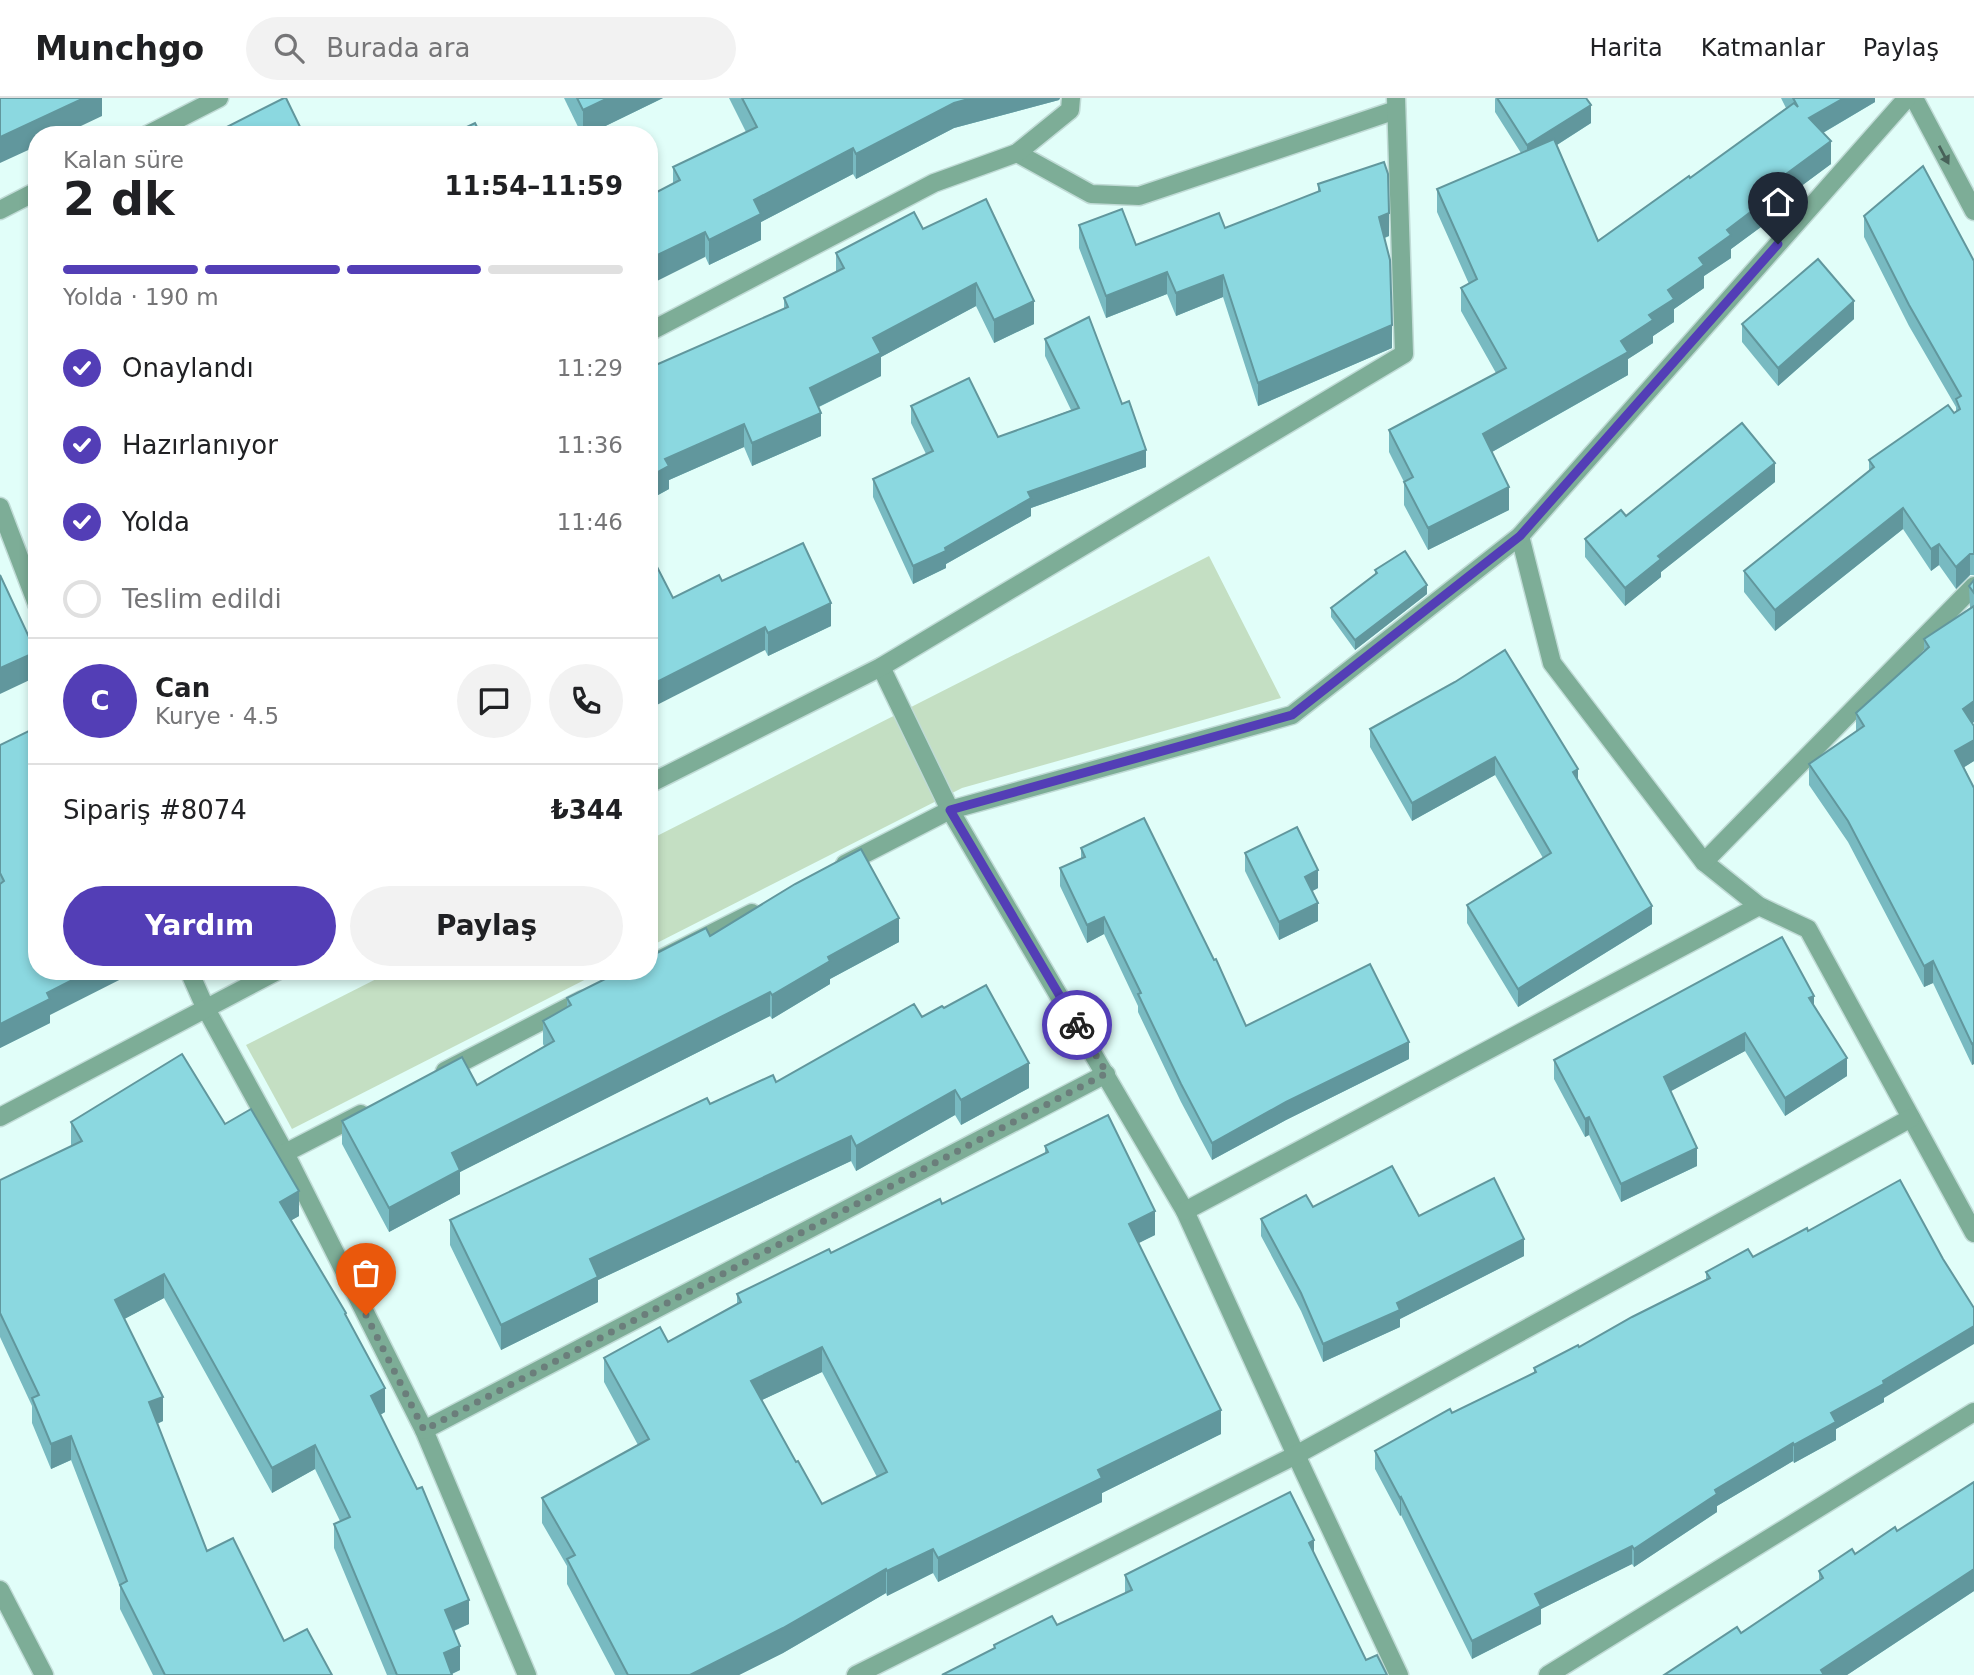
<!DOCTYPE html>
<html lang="tr">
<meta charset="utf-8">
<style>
:root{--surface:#fff;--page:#f2f2f2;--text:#202124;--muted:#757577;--line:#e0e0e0;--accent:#533eb6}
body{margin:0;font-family:"DejaVu Sans",sans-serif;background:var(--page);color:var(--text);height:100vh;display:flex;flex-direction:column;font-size:26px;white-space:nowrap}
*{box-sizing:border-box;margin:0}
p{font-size:23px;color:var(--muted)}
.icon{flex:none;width:38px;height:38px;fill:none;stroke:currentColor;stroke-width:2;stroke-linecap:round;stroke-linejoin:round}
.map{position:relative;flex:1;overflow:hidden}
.sheet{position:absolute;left:28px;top:28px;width:630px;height:854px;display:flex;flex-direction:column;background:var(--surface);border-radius:28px;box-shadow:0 4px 10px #0003}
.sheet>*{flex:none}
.pin{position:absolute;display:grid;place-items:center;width:60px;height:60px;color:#fff;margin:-72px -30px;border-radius:50% 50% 50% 0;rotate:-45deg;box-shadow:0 0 7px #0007}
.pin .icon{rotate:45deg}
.courier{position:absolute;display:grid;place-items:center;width:70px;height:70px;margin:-35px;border:5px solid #533eb6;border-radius:50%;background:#fff;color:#222;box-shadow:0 2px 9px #0007}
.headline em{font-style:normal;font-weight:700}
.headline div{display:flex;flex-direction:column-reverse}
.headline{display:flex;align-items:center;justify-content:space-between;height:119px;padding:0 35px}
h1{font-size:46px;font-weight:700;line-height:52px}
.bar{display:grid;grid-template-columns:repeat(4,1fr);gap:10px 7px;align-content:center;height:84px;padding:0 35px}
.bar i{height:9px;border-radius:5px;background:var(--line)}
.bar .on{background:var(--accent)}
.bar p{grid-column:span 4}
.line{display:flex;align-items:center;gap:18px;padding:0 35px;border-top:2px solid var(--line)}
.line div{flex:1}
.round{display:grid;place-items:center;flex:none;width:74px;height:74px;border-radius:37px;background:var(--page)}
ol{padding:0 35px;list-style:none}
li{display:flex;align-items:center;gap:21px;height:77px}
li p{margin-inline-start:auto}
li .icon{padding:7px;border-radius:50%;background:var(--accent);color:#fff;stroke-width:4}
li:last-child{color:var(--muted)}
li i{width:38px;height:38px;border:4px solid var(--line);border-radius:50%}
.button{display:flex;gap:14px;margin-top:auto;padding:14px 35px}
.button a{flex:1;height:80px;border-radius:42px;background:var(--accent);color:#fff;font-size:28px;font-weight:700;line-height:80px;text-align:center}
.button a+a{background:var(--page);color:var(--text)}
header{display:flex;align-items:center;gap:42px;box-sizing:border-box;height:98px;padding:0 35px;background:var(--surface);border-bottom:2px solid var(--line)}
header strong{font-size:33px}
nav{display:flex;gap:38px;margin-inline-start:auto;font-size:24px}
.search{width:490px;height:63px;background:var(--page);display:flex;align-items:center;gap:18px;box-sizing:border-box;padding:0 24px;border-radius:38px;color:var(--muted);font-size:26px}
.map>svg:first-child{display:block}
</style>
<header>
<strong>Munchgo</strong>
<div class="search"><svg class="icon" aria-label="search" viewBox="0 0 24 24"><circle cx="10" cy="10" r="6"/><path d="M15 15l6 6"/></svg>Burada ara</div>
<nav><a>Harita</a><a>Katmanlar</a><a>Paylaş</a></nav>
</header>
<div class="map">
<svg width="1974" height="1577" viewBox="0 0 1974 1577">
<rect width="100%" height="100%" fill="#e1fef9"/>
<!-- green -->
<g fill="#c4dfc3">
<polygon points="1209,458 1281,600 962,690 649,849 649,742"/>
<polygon points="392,873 602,873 292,1031 246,947"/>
</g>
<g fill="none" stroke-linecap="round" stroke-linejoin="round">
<!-- street casing -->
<g stroke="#c0dbd6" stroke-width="21">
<g id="street">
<polyline points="1914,0 1974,113"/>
<polyline points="147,37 219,0"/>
<polyline points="1017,55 1091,96 1139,98 1396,12"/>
<polyline points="0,112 37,93"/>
<polyline points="649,234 934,85 1017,55 1070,12 1071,0"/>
<polyline points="0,409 37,506"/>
<polyline points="1520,438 1552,565 1704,764 1759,808 1808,831 1974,1135"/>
<polyline points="881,569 950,712 1185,1113 1296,1357 1399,1577"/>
<polyline points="649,686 881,569 1404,256 1396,0"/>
<polyline points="1704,764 1974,488"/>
<polyline points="845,766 950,712 1292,617 1520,438 1907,0"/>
<polyline points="649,867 752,815"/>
<polyline points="189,873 205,909 285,1055 424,1332 527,1577"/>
<polyline points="445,973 582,902"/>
<polyline points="0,1019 277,873"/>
<polyline points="285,1055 361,1016"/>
<polyline points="1185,1113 1759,808"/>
<polyline points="424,1332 1106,976"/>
<polyline points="0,1492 44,1577"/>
<polyline points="856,1577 1296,1357 1911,1020"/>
<polyline points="1548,1577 1974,1314"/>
</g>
</g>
<!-- street -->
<use href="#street" stroke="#7dad97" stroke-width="18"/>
</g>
<!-- wall -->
<g fill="#78bac1" fill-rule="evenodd">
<polygon points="564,0 663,0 587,37 582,37"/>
<polygon points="729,0 1060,0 1059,2 954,30 856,81 853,76 761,124 761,142 709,167 673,86 673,69 746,34"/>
<polygon points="1495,0 1591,25 1557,47 1598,143 1690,80 1786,10 1781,0 1875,0 1875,4 1823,35 1831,66 1765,115 1765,126 1731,151 1731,160 1704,178 1704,190 1674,211 1674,224 1653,238 1653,245 1628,261 1628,277 1492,354 1509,412 1428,452 1404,407 1404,384 1389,354 1389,332 1496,275 1461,213 1461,190 1469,186 1437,114 1437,91 1521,55 1495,14"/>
<polygon points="1318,86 1389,138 1385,140 1392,250 1258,308 1223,199 1176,218 1167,196 1106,220 1079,150 1079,127 1136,147 1225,130 1318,94"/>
<polygon points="1864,118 1974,163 1974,477 1970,477 1956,491 1939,467 1931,473 1903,431 1775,533 1744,494 1744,473 1869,373 1869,362 1956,314 1956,309 1909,228 1864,139"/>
<polygon points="923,131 1034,226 994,245 976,208 881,259 881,278 819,309 821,338 752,368 744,349 669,382 669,391 649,402 649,270 784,211 784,200 836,174 836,155"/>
<polygon points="1854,221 1778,288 1742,244 1742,226"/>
<polygon points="1045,241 1146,369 1031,410 1031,418 946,466 946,470 913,486 873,399 873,381 926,356 911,325 911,308 998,339 1071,312 1045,258"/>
<polygon points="1775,384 1661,474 1661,479 1625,508 1585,459 1585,441 1626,418"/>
<polygon points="1375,472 1427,496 1355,552 1331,519 1331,510 1375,477"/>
<polygon points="1974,482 1974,624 1972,625 1974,628 1974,663 1964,669 1974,690 1974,966 1972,967 1933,885 1924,889 1848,744 1809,687 1809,666 1856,633 1856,615 1924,554 1924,541 1970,510 1969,488"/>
<polygon points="722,483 831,528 768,558 765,552 673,500"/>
<polygon points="1455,584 1578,682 1652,826 1518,909 1467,825 1467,807 1543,760 1495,677 1412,723 1370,649 1370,631"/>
<polygon points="0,647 50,917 50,925 0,950"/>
<polygon points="1081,750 1246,928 1409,961 1286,1022 1212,1062 1181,1004 1138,914 1138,908 1104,836 1087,845 1060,788 1060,770 1081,760"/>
<polygon points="1245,755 1318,790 1312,793 1318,823 1279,842 1245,773"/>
<polygon points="710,838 899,844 830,881 830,886 772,921 770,918 460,1074 460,1096 389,1134 342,1046 342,1023 477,987 544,948 543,946 543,923 567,909 567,900"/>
<polygon points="1814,908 1847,978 1785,1018 1745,953 1670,993 1697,1068 1621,1104 1589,1037 1585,1039 1554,981 1554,962"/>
<polygon points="944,910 1029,990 961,1027 955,1017 856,1073 851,1063 598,1182 598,1204 501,1252 450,1147 450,1122 710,1006 776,984"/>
<polygon points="71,1024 225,1026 299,1118 291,1122 346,1219 385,1314 380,1317 469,1526 454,1533 460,1572 452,1576 452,1577 387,1577 334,1450 334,1426 340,1423 315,1371 272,1395 164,1200 124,1221 163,1323 157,1326 207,1453 284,1543 332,1577 153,1577 120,1511 120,1489 71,1362 51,1371 32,1325 32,1308 0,1239 0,1082 71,1048"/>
<path d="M1045,1048L1155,1137L1138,1145L1221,1336L1102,1395V1404L938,1484L933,1475L887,1498L886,1495L783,1555L739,1577H615L567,1486V1468L542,1425V1400L638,1347L604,1284V1260L668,1244L737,1206V1196L831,1155L942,1106L1045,1055ZM822,1274L877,1379L822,1406L796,1364L762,1302Z"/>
<polygon points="1313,1109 1419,1118 1524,1158 1400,1221 1400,1229 1323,1264 1301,1213 1261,1138 1261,1121"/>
<polygon points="1753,1159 1884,1300 1884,1304 1836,1331 1836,1342 1794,1365 1793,1363 1717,1408 1717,1414 1634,1469 1632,1466 1541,1511 1541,1526 1472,1561 1401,1417 1400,1418 1375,1371 1375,1353 1534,1275 1534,1270 1579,1249 1706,1181 1706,1174"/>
<polygon points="1974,1384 1974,1493 1847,1577 1741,1535 1819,1483 1819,1473 1855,1456 1897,1433"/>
<polygon points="1314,1455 1366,1562 994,1551 994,1547 1057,1527 1125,1495 1125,1477"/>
</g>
<!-- shaded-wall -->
<g fill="#61979d">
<polygon points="84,0 102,0 102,18 62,37 37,37 37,48 0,65 0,39"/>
<polygon points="608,0 663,0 587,37 583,37 583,12"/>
<polygon points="972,0 1060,0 1059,2 954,30 856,81 856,56 954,5"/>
<polygon points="1844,0 1875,0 1875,4 1809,43 1809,20"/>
<polygon points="1591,7 1591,25 1527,66 1527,47"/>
<polygon points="1831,43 1831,66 1765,115 1765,126 1731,151 1731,160 1704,178 1704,190 1674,211 1674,224 1653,238 1653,245 1628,261 1628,277 1483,359 1483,336 1621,243 1649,217 1668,192 1759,96"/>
<polygon points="853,50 853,76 761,124 761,142 709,167 709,142 754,102"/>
<polygon points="1389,115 1389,138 1379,141 1379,119"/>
<polygon points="705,134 705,159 649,187 649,161"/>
<polygon points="1167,174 1167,196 1106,220 1106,198"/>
<polygon points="1223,177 1223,199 1176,218 1176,195"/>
<polygon points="976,185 976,208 881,259 881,278 810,313 810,290 873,240"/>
<polygon points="1034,203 1034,226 994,245 994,222"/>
<polygon points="1854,203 1854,221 1778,288 1778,270"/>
<polygon points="1392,227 1392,250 1258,308 1258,285"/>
<polygon points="821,315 821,338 752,368 752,345"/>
<polygon points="744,326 744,349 669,382 669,391 649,402 649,379 665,361"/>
<polygon points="1146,352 1146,369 1031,410 1031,418 946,466 946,470 913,486 913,468 945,450 1028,394"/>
<polygon points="1775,365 1775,384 1661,474 1661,479 1625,508 1625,490 1658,458"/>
<polygon points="1509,389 1509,412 1428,452 1428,430"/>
<polygon points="1903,410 1903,431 1775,533 1775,512"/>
<polygon points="1939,446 1939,467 1931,473 1931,451"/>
<polygon points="1970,456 1970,477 1956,491 1956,469"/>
<polygon points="1427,487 1427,496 1355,552 1355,542"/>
<polygon points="831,505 831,528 768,558 768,535"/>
<polygon points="765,529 765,552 649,611 649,588"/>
<polygon points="36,554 36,579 0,596 0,570"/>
<polygon points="1974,603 1974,624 1963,632 1963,611"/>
<polygon points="1974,642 1974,663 1955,675 1955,653"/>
<polygon points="1495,659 1495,677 1412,723 1412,705"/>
<polygon points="1578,671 1578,689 1573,674"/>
<polygon points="1318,772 1318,790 1305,797 1305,779"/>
<polygon points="1318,805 1318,823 1279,842 1279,824"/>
<polygon points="1652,808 1652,826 1518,909 1518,891"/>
<polygon points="1104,819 1104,836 1087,845 1087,827"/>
<polygon points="899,820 899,844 830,881 830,886 772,921 772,897 828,859"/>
<polygon points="1933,863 1933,885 1924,889 1924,868"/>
<polygon points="90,873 137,873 50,917 50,925 0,950 0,926 47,895"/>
<polygon points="770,894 770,918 460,1074 460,1096 389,1134 389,1110 452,1055"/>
<polygon points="1814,898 1814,916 1809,900"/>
<polygon points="1745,935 1745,953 1664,997 1664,979"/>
<polygon points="1409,944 1409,961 1286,1022 1212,1062 1212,1045 1286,1004"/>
<polygon points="1974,945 1974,966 1972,967 1972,946"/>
<polygon points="1847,960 1847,978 1785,1018 1785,1000"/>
<polygon points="1029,965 1029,990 961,1027 961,1002"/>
<polygon points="955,992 955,1017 856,1073 856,1048"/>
<polygon points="1589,1019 1589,1037 1585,1039 1585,1021"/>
<polygon points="851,1038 851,1063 598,1182 598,1204 501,1252 501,1227 590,1161"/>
<polygon points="1697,1050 1697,1068 1621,1104 1621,1086"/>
<polygon points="299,1093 299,1118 280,1129 280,1104"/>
<polygon points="1155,1113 1155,1137 1129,1150 1129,1126"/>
<polygon points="1524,1141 1524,1158 1400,1221 1400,1229 1323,1264 1323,1246 1397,1205"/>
<polygon points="164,1176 164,1200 115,1226 115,1202"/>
<polygon points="1974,1228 1974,1246 1884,1300 1884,1304 1836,1331 1836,1342 1794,1365 1794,1347 1831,1315"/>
<polygon points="822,1249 822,1274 751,1307 751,1283"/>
<polygon points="385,1290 385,1314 371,1322 371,1298"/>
<polygon points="163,1299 163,1323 149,1329 149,1304"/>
<polygon points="1221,1312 1221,1336 1102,1395 1102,1404 938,1484 938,1460 1098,1372"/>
<polygon points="71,1338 71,1362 51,1371 51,1346"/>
<polygon points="1793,1345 1793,1363 1717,1408 1717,1414 1634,1469 1634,1451 1715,1392"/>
<polygon points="315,1347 315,1371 272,1395 272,1370"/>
<polygon points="1401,1399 1401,1417 1400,1418 1400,1400"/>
<polygon points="1314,1442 1314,1461 1309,1445"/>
<polygon points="1632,1448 1632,1466 1541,1511 1541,1526 1472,1561 1472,1543 1535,1496"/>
<polygon points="933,1451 933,1475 887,1498 887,1473"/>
<polygon points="886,1471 886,1495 783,1555 739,1577 690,1577"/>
<polygon points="1974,1471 1974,1493 1847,1577 1821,1577 1821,1572"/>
<polygon points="469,1502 469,1526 445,1536 445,1512"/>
<polygon points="460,1548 460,1572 449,1577 444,1555"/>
</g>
<!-- building -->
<g fill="#8bd8e0" stroke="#61979d" stroke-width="2" fill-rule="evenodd">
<polygon points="0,0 84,0 0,39"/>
<polygon points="284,0 286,0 304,37 221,37 219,33"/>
<polygon points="577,0 608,0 583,12"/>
<polygon points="742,0 972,0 954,5 856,56 853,50 754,102 761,116 709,142 705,134 649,161 649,98 680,82 673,69 757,29"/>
<polygon points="1497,0 1586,0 1591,7 1527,47"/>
<polygon points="1793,0 1844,0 1809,20 1831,43 1759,96 1765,103 1727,132 1731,137 1699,160 1704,167 1668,192 1674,201 1649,217 1653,222 1621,243 1628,254 1483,336 1509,389 1428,430 1404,384 1413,379 1389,332 1506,270 1461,190 1477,181 1437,91 1554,41 1598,143 1689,78 1690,80 1794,5 1798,9"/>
<polygon points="475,25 481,37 450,37"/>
<polygon points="1384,64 1388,76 1389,115 1379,119 1390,162 1392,227 1258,285 1223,177 1176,195 1167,174 1106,198 1079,127 1122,111 1136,147 1219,115 1225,130 1320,93 1318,86"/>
<polygon points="1923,68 1974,163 1974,456 1970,456 1956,469 1939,446 1931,451 1903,410 1775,512 1744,473 1874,369 1869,362 1948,307 1954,315 1960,311 1956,301 1961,298 1909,207 1864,118"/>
<polygon points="986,101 1034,203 994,222 976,185 873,240 881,255 810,290 821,315 752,345 744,326 665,361 669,368 649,379 649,270 788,209 784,200 844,170 836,155 914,114 923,131"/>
<polygon points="1818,161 1854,203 1778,270 1742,226"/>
<polygon points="1089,219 1122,306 1129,303 1146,352 1028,394 1031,400 945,450 946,453 913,468 873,381 933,353 911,308 969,280 998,339 1079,310 1045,241"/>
<polygon points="1742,325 1775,365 1658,458 1661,461 1625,490 1585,441 1621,412 1626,418"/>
<polygon points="803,445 831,505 768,535 765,529 649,588 649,463 653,461 673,500 719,477 722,483"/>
<polygon points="1405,453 1427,487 1355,542 1331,510 1377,475 1375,472"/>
<polygon points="0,477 36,554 0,570"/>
<polygon points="1974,482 1974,495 1969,488"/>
<polygon points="1974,508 1974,603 1963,611 1974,628 1974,642 1955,653 1974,690 1974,945 1972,946 1933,863 1924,868 1848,723 1809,666 1864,628 1856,615 1929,549 1924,541"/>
<polygon points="1505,552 1578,671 1573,674 1652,808 1518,891 1467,807 1551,755 1495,659 1412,705 1370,631 1455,584"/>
<polygon points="37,629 37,873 90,873 47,895 50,901 0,926 0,786 4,783 0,775 0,647"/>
<polygon points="1144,720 1214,862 1216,861 1246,928 1370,866 1409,944 1286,1004 1212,1045 1181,986 1138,896 1141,895 1104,819 1087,827 1060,770 1085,759 1081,750"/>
<polygon points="1297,729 1318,772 1305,779 1318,805 1279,824 1245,755"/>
<polygon points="861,751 899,820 828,859 830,863 772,897 770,894 452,1055 460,1072 389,1110 342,1023 462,959 477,987 554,943 543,923 571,907 567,900 621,873 649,873 649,859 706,830 710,838 795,786"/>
<polygon points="1782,839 1814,898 1809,900 1847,960 1785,1000 1745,935 1664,979 1697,1050 1621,1086 1589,1019 1585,1021 1554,962"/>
<polygon points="986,887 1029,965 961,1002 955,992 856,1048 851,1038 590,1161 598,1179 501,1227 450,1122 707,1000 710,1006 773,977 776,984 914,906 922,919 942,908 944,910"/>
<polygon points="182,956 225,1026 251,1011 299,1093 280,1104 346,1215 345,1216 385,1290 371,1298 417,1391 422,1389 469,1502 445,1512 460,1548 444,1555 452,1577 397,1577 334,1426 350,1419 315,1347 272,1370 164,1176 115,1202 163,1299 149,1304 207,1453 233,1440 284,1543 307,1531 332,1577 165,1577 120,1487 127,1483 71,1338 51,1346 32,1300 39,1297 0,1215 0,1082 82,1043 71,1024"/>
<path d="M1108,1017L1155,1113L1129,1126L1221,1312L1098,1372L1102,1380L938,1460L933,1451L887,1473L886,1471L783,1530L690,1577H628L567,1461L575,1457L542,1400L649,1341L604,1260L660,1229L668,1244L741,1204L737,1196L829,1151L831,1155L940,1101L942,1106L1048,1054L1045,1048ZM822,1249L887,1374L822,1406L798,1363L796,1364L751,1283Z"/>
<polygon points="1392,1068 1419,1118 1494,1080 1524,1141 1397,1205 1400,1212 1323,1246 1301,1195 1261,1121 1306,1097 1313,1109"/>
<polygon points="1900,1082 1943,1161 1974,1210 1974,1228 1883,1283 1884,1286 1831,1315 1836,1324 1794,1347 1793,1345 1715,1392 1717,1396 1634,1451 1632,1448 1535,1496 1541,1508 1472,1543 1401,1399 1400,1400 1375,1353 1450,1311 1452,1315 1536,1274 1534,1270 1578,1247 1579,1249 1632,1219 1710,1180 1706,1174 1748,1151 1753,1159 1807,1130 1808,1133"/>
<polygon points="1974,1384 1974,1471 1821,1572 1824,1577 1664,1577 1737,1529 1741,1535 1823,1480 1819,1473 1852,1451 1855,1456 1895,1429 1897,1433"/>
<polygon points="1290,1394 1314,1442 1309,1445 1366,1562 1377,1557 1387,1577 942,1577 995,1550 994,1547 1052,1518 1057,1527 1132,1492 1125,1477"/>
</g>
<!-- one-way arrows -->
<defs><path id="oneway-solid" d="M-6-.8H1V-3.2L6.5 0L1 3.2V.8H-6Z" transform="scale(1.75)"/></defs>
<use fill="#486259" href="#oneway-solid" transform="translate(1944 57) rotate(62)"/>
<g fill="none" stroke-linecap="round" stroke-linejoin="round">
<!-- done -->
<polyline stroke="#6b7e7b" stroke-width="7" stroke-dasharray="0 12.6" points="366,1217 424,1332 1107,975 1077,927"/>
<!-- route -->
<polyline stroke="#533eb6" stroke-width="9" points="1077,927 950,712 1292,617 1520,438 1778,146"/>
</g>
</svg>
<div class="pin" style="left:366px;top:1217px;background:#ea580c"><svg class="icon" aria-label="bag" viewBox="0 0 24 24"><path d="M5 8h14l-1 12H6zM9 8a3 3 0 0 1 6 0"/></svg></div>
<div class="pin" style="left:1778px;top:146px;background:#1f2937"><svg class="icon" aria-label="home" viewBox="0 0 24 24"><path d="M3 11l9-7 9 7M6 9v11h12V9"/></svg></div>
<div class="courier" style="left:1077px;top:927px"><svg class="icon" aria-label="bike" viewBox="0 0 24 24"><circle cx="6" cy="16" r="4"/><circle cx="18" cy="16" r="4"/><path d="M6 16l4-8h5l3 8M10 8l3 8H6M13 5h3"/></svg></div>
<section class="sheet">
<div class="headline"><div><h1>2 dk</h1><p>Kalan süre</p></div><em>11:54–11:59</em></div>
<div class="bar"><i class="on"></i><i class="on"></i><i class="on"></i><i></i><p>Yolda · 190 m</p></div>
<ol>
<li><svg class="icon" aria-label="check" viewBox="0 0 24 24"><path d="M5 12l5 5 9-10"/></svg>Onaylandı<p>11:29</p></li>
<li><svg class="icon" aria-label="check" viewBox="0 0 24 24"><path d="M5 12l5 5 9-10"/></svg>Hazırlanıyor<p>11:36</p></li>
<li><svg class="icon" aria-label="check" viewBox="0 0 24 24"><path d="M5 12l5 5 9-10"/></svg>Yolda<p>11:46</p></li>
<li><i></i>Teslim edildi</li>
</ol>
<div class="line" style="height:126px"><b class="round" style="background:var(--accent);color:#fff">C</b><div><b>Can</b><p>Kurye · 4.5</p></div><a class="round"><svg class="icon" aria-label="chat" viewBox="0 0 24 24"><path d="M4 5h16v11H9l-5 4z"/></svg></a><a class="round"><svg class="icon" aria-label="phone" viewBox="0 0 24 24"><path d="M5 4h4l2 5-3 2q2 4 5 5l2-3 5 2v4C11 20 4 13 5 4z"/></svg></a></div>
<div class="line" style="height:91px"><div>Sipariş #8074</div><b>₺344</b></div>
<div class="button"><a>Yardım</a><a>Paylaş</a></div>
</section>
</div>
